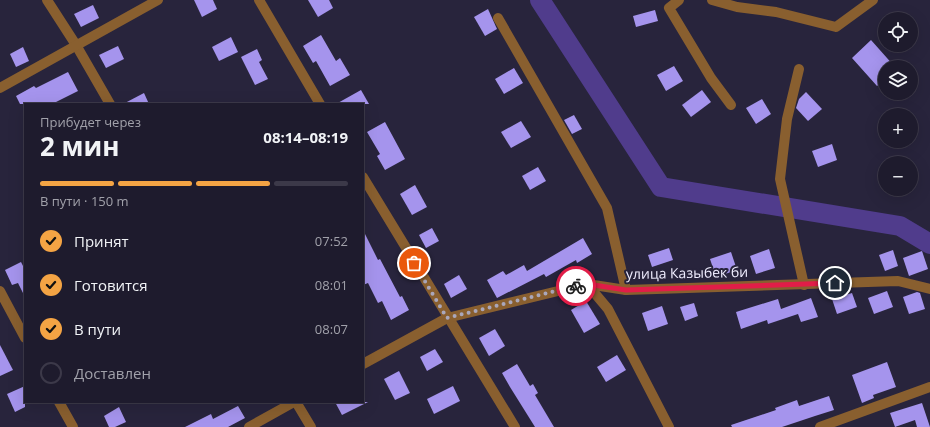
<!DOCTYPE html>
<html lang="ru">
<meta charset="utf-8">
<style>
:root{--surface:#1e1b2d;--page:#262435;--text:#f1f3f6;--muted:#a1a1aa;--line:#3c3949;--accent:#f4a444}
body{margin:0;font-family:"Open Sans",sans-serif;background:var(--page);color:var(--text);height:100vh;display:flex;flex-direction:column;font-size:15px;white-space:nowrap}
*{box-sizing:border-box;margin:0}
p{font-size:13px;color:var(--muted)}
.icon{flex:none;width:22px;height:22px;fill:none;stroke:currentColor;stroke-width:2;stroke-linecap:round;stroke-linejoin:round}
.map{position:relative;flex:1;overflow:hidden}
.details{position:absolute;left:24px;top:103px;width:340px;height:300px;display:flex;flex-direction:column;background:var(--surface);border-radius:0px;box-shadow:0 4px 16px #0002,0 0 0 1px var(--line)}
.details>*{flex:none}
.tools{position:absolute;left:878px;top:12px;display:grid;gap:8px}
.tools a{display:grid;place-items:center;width:40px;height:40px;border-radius:50%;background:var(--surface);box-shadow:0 4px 16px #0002,0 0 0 1px var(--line);font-size:20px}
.pin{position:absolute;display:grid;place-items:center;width:34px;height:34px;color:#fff;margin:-17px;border:2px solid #fff;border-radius:50%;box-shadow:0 1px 4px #0007}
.courier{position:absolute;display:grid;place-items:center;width:40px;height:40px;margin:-20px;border:3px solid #e11d48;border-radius:50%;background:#fff;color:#222;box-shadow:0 1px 5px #0007}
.headline em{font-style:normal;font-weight:700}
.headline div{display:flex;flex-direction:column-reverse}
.headline{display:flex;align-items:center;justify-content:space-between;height:68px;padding:0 16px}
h1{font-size:26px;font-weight:700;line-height:30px}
.bar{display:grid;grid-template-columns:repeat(4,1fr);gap:6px 4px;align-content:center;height:48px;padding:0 16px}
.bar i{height:5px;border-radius:3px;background:var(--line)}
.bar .current{background:var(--accent)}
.bar p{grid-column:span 4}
ol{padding:0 16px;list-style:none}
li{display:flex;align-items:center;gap:12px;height:44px}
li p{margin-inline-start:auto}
li .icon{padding:4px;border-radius:50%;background:var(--accent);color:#111;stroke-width:4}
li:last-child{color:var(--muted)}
li i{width:22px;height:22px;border:2px solid var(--line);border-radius:50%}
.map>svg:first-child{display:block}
</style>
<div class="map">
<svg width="930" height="427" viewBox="0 0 930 427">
<rect width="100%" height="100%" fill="#28243c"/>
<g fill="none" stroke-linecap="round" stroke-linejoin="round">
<!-- river -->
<polyline stroke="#503c8c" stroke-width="20" points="540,0 661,187 900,226 930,244"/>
</g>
<!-- building -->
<g fill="#a594ed">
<polygon points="194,0 213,0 217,9 202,17"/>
<polygon points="308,0 329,0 333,8 318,17"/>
<polygon points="93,5 99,18 81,27 74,14"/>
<polygon points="488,9 497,29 485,36 474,17"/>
<polygon points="655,10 658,21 636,27 633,16"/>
<polygon points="321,35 336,61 340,58 350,75 330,86 316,61 313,63 303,46"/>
<polygon points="231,37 238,52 219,61 212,47"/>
<polygon points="871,40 895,67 885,67 885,79 877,86 852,58"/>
<polygon points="118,46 124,59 106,68 99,55"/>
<polygon points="23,47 29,61 16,67 10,54"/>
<polygon points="257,49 262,60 259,62 268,79 255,85 241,57"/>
<polygon points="674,66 683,81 666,91 657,75"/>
<polygon points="514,68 523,83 504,94 495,79"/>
<polygon points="68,72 78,91 52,104 20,104 16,96 34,86 36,88"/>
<polygon points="361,90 369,104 336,104"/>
<polygon points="702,90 711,102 691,117 682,105"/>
<polygon points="806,92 822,109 808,121 796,108 799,99"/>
<polygon points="144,93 149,104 123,104"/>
<polygon points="762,99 771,114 756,124 746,108"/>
<polygon points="574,115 582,129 572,134 564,120"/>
<polygon points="521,121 531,137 511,148 501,132"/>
<polygon points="385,122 405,159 385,170 377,156 380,154 367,132"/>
<polygon points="832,144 837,160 818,167 812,151"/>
<polygon points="538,167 546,181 530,190 522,176"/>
<polygon points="415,185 427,207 412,215 400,194"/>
<polygon points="432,228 439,241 426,248 419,235"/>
<polygon points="363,230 378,260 380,259 400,297 402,296 409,310 391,320 382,301 378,303 368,283 363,285"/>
<polygon points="583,238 592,254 577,263 576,260 546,277 544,274 497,298 487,280 503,271 506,275 524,265 527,271"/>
<polygon points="669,248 673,260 652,267 648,255"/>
<polygon points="769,249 775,268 756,274 750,256"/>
<polygon points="893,250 898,266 885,271 879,255"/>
<polygon points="922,251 928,269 909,276 903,258"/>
<polygon points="731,252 737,270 716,277 710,259"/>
<polygon points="21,262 25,270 25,297 18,283 12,285 5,270"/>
<polygon points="459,275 467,289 451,298 444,284"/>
<polygon points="887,291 893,307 874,314 868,298"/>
<polygon points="917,292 920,293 925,309 909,314 903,297"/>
<polygon points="852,293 857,307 837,314 832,299"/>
<polygon points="811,298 818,317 801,322 798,314 768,324 767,320 741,329 736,312 778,299 781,309"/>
<polygon points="586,301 600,324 584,333 571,310"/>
<polygon points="694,303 698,316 685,321 680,307"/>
<polygon points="662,306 668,324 648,331 642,313"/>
<polygon points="495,329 505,346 489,356 479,338"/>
<polygon points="0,345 13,370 0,376"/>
<polygon points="435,349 443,362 427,371 420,357"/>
<polygon points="617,355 626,370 606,382 597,367"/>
<polygon points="887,362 896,387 873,395 874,398 862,403 852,375"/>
<polygon points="517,364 530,386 533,384 538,393 535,395 554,427 535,427 510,387 502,373"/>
<polygon points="399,371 410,393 395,400 384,379"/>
<polygon points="25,386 25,407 15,412 7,394"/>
<polygon points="453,386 460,401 434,414 427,399"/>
<polygon points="829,396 834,410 815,416 782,427 732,427 731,425 776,410 775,408 797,400 799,406"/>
<polygon points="335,402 368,402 342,415"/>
<polygon points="922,403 930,427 917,427 915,420 895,427 890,413"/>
<polygon points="238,406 245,418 228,427 185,427 211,414 213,419"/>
<polygon points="119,407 126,422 115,427 109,427 104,416"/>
</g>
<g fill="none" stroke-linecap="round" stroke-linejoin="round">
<!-- minor -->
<g stroke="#895f2f" stroke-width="10">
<polyline points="47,0 76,45 110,104"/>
<polyline points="259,0 320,104"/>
<polyline points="679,0 669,8 711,78 731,105"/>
<polyline points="712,0 737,7 776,12 836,27 873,0"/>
<polyline points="498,18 607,208 626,290"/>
<polyline points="799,69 787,119 780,179 804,285"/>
<polyline points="0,88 158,0"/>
<polyline points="363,177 515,427"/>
<polyline points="587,284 608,309 669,427"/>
<polyline points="0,291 25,338"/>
<polyline points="363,364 447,318 587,284 626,290 898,281 930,289"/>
<polyline points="59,402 73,427"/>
<polyline points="296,402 311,427"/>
<polyline points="249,427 294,402"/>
<polyline points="820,427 930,387"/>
</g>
</g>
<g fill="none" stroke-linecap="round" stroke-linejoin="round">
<!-- done -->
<polyline stroke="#aaa7bb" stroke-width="4" stroke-dasharray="0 7.2" points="414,263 447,318 576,286"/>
<!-- route -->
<polyline stroke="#e11d48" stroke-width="5" points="576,286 587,284 626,290 835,283"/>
</g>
<g text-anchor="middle" stroke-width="4" stroke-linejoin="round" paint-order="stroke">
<!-- street labels -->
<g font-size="14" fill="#f0eeff" stroke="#28243c">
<text transform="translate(687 273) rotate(-1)" y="5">улица Казыбек би</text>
</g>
</g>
</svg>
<div class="tools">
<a><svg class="icon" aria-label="locate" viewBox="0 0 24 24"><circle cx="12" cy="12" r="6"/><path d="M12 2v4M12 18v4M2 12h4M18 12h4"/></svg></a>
<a><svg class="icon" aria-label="layers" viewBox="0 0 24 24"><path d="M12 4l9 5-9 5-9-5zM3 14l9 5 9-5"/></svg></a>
<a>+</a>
<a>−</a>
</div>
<div class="pin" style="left:414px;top:263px;background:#ea580c"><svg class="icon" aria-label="bag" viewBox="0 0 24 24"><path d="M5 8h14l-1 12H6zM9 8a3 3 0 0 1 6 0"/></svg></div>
<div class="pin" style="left:835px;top:283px;background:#1f2937"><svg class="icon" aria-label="home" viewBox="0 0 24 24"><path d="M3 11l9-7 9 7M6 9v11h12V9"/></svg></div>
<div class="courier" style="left:576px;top:286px"><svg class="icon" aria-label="bike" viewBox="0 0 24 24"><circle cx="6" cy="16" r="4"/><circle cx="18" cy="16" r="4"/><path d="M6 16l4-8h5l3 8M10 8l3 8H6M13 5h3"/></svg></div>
<section class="details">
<div class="headline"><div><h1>2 мин</h1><p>Прибудет через</p></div><em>08:14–08:19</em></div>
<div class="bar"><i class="current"></i><i class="current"></i><i class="current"></i><i></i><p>В пути · 150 m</p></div>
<ol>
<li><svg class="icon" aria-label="check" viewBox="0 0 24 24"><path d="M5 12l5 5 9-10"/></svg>Принят<p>07:52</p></li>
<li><svg class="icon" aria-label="check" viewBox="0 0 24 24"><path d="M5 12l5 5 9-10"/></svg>Готовится<p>08:01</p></li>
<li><svg class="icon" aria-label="check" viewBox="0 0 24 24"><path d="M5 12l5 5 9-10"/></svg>В пути<p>08:07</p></li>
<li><i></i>Доставлен</li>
</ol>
</section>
</div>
